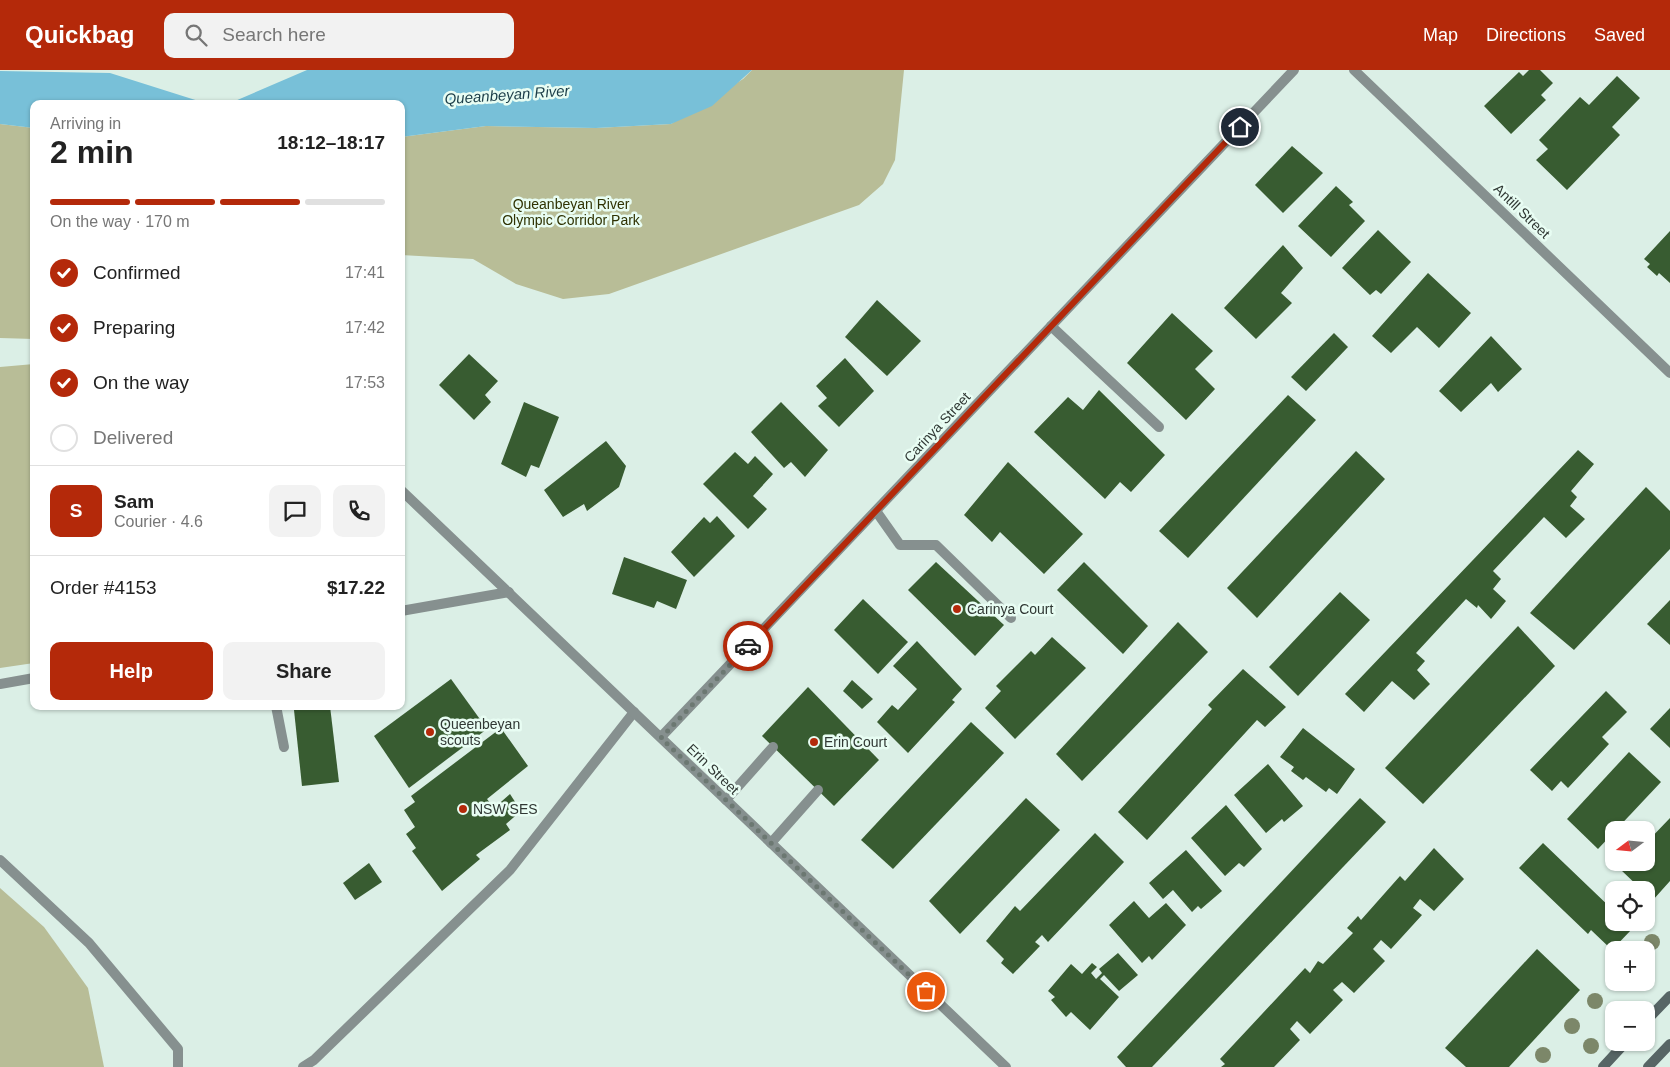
<!DOCTYPE html>
<meta charset="utf-8">
<style>
:root{--surface:#fff;--page:#f2f2f2;--text:#222;--muted:#767676;--line:#e0e0e0;--accent:#b4290a}
body{margin:0;font-family:Arial,sans-serif;background:var(--page);color:var(--text);height:100vh;display:flex;flex-direction:column;font-size:19px;white-space:nowrap}
*{box-sizing:border-box;margin:0}
p{font-size:16px;color:var(--muted)}
.icon{flex:none;width:28px;height:28px;fill:none;stroke:currentColor;stroke-width:2;stroke-linecap:round;stroke-linejoin:round}
.map{position:relative;flex:1;overflow:hidden}
.drawer{position:absolute;left:30px;top:30px;width:375px;height:610px;display:flex;flex-direction:column;background:var(--surface);border-radius:10px;box-shadow:0 1px 4px #0004}
.drawer>*{flex:none}
.needle{width:32px;rotate:254deg}
.buttons{position:absolute;left:1605px;top:751px;display:grid;gap:10px}
.buttons a{display:grid;place-items:center;width:50px;height:50px;border-radius:10px;background:var(--surface);box-shadow:0 1px 4px #0004;font-size:25px}
.pin{position:absolute;display:grid;place-items:center;width:42px;height:42px;color:#fff;margin:-21px;border:2px solid #fff;border-radius:50%;box-shadow:0 1px 5px #0007}
.courier{position:absolute;display:grid;place-items:center;width:50px;height:50px;margin:-25px;border:4px solid #b4290a;border-radius:50%;background:#fff;color:#222;box-shadow:0 1px 6px #0007}
.head em{font-style:normal;font-weight:800}
.head div{display:flex;flex-direction:column-reverse}
.head{display:flex;align-items:center;justify-content:space-between;height:85px;padding:0 20px}
h1{font-size:32px;font-weight:800;line-height:38px}
.bar{display:grid;grid-template-columns:repeat(4,1fr);gap:8px 5px;align-content:center;height:60px;padding:0 20px}
.bar i{height:6px;border-radius:4px;background:var(--line)}
.bar .current{background:var(--accent)}
.bar p{grid-column:span 4}
.line{display:flex;align-items:center;gap:12px;padding:0 20px;border-top:1px solid var(--line)}
.line div{flex:1}
.round{display:grid;place-items:center;flex:none;width:52px;height:52px;border-radius:10px;background:var(--page)}
ol{padding:0 20px;list-style:none}
li{display:flex;align-items:center;gap:15px;height:55px}
li p{margin-inline-start:auto}
li .icon{padding:5px;border-radius:50%;background:var(--accent);color:#fff;stroke-width:4}
li:last-child{color:var(--muted)}
li i{width:28px;height:28px;border:2px solid var(--line);border-radius:50%}
.cta{display:flex;gap:10px;margin-top:auto;padding:10px 20px}
.cta a{flex:1;height:58px;border-radius:10px;background:var(--accent);color:#fff;font-size:20px;font-weight:800;line-height:58px;text-align:center}
.cta a+a{background:var(--page);color:var(--text)}
header{display:flex;align-items:center;gap:30px;box-sizing:border-box;height:70px;padding:0 25px;background:var(--accent);color:#fff}
header strong{font-size:24px}
nav{display:flex;gap:28px;margin-inline-start:auto;font-size:18px}
.search{width:350px;height:45px;background:var(--page);display:flex;align-items:center;gap:12px;box-sizing:border-box;padding:0 18px;border-radius:10px;color:var(--muted);font-size:19px}
.map>svg:first-child{display:block}
</style>
<header>
<strong>Quickbag</strong>
<div class="search"><svg class="icon" aria-label="search" viewBox="0 0 24 24"><circle cx="10" cy="10" r="6"/><path d="M15 15l6 6"/></svg>Search here</div>
<nav><a>Map</a><a>Directions</a><a>Saved</a></nav>
</header>
<div class="map">
<svg width="1670" height="997" viewBox="0 0 1670 997">
<rect width="100%" height="100%" fill="#dbefe6"/>
<!-- green -->
<g fill="#b8bd97">
<polygon points="752,0 904,0 895,90 883,114 859,135 609,224 563,229 516,214 473,189 401,185 401,67 486,56 596,58 671,54 743,9"/>
<polygon points="0,54 34,58 34,269 0,268"/>
<polygon points="34,294 34,593 0,598 0,297"/>
<polygon points="0,818 44,857 88,918 104,997 0,997"/>
</g>
<!-- water -->
<g fill="#78c0d8">
<polygon points="307,0 752,0 712,36 671,54 596,58 486,56 401,67 401,34 228,34"/>
<polygon points="0,1 110,3 208,34 34,34 34,58 0,54"/>
</g>
<!-- building -->
<g fill="#385c31">
<polygon points="1529,0 1540,0 1553,13 1541,25 1546,30 1511,64 1484,36 1519,2 1523,6"/>
<polygon points="1617,6 1640,28 1612,57 1620,65 1567,120 1536,90 1548,79 1539,70 1580,27 1589,35"/>
<polygon points="1292,76 1323,103 1283,143 1255,115"/>
<polygon points="1336,116 1353,132 1349,135 1365,151 1331,187 1298,156"/>
<polygon points="1378,160 1411,192 1381,224 1376,220 1370,225 1342,198"/>
<polygon points="1670,161 1670,213 1659,203 1657,206 1647,197 1650,194 1644,189"/>
<polygon points="1283,175 1303,198 1281,223 1292,233 1256,269 1224,238"/>
<polygon points="1428,203 1471,243 1439,278 1417,257 1391,283 1372,266"/>
<polygon points="877,230 921,271 887,306 845,267"/>
<polygon points="1172,243 1213,281 1195,299 1215,319 1186,350 1127,293"/>
<polygon points="1334,263 1348,277 1306,321 1291,307"/>
<polygon points="1491,266 1522,299 1498,322 1491,313 1461,342 1439,321"/>
<polygon points="469,284 498,311 485,325 491,332 474,350 439,315"/>
<polygon points="845,288 874,321 839,357 818,336 827,328 816,316"/>
<polygon points="1099,320 1165,385 1131,422 1120,412 1105,429 1034,362 1068,327 1083,340"/>
<polygon points="1288,325 1316,350 1188,488 1159,461"/>
<polygon points="524,332 559,347 539,398 531,395 526,407 501,394"/>
<polygon points="781,332 828,380 805,407 791,392 784,398 751,362"/>
<polygon points="606,371 626,396 619,417 587,441 584,434 563,447 544,420"/>
<polygon points="1578,380 1594,394 1571,421 1577,427 1570,436 1585,449 1566,468 1544,447 1493,501 1501,509 1493,519 1506,531 1491,549 1478,535 1477,538 1466,529 1416,583 1425,591 1417,600 1430,614 1414,630 1392,611 1364,642 1345,624"/>
<polygon points="1356,381 1385,409 1257,548 1227,518"/>
<polygon points="735,382 748,394 755,386 773,404 753,426 767,439 748,459 703,414"/>
<polygon points="1008,392 1083,464 1044,504 1000,462 992,472 964,445"/>
<polygon points="1646,417 1670,441 1670,479 1574,580 1530,543"/>
<polygon points="717,446 735,466 694,507 671,482 704,447 710,453"/>
<polygon points="624,487 687,510 676,539 657,531 654,538 612,524"/>
<polygon points="936,492 1004,555 975,586 908,520"/>
<polygon points="1084,492 1148,556 1123,584 1057,520"/>
<polygon points="1340,522 1370,550 1298,626 1269,597"/>
<polygon points="863,529 908,572 878,604 834,560"/>
<polygon points="1670,530 1670,575 1647,554"/>
<polygon points="1178,552 1208,582 1082,711 1056,684"/>
<polygon points="1518,556 1555,596 1423,734 1385,698"/>
<polygon points="1052,567 1086,598 1015,669 985,638 1001,621 996,616 1031,581 1035,585"/>
<polygon points="917,571 962,619 952,630 955,632 908,683 877,652 892,635 898,640 917,619 893,596"/>
<polygon points="1243,599 1286,637 1265,657 1257,650 1147,770 1118,742 1212,639 1208,635"/>
<polygon points="451,609 487,659 409,718 374,666"/>
<polygon points="852,610 873,629 862,639 843,621"/>
<polygon points="808,617 879,690 834,736 762,666"/>
<polygon points="1606,621 1627,642 1602,667 1609,674 1568,718 1561,711 1552,721 1530,700"/>
<polygon points="330,636 339,712 302,716 294,640"/>
<polygon points="1670,638 1670,678 1650,659"/>
<polygon points="971,652 1004,683 893,799 861,770"/>
<polygon points="501,658 528,696 487,729 494,738 510,724 521,741 506,754 510,760 476,785 480,789 442,821 412,781 416,778 406,764 415,757 404,740 415,732 411,726"/>
<polygon points="1303,658 1355,699 1337,724 1329,718 1326,722 1306,707 1303,710 1291,701 1294,697 1280,687"/>
<polygon points="1629,682 1661,712 1598,779 1567,749"/>
<polygon points="1268,694 1303,736 1284,752 1282,749 1266,763 1234,725"/>
<polygon points="1026,728 1060,760 960,864 929,831"/>
<polygon points="1360,728 1386,752 1152,997 1126,997 1117,987"/>
<polygon points="1226,735 1262,779 1244,797 1239,793 1225,806 1191,768"/>
<polygon points="1670,748 1670,811 1653,830 1646,824 1646,820 1642,820 1621,800 1628,792 1646,792 1646,773"/>
<polygon points="1095,763 1124,792 1048,872 1042,865 1035,872 1040,876 1013,904 1001,893 1004,889 986,871 1015,836 1020,841"/>
<polygon points="1543,773 1614,841 1614,852 1625,852 1632,859 1612,880 1591,860 1588,864 1519,798"/>
<polygon points="1434,778 1464,809 1434,841 1420,829 1413,838 1422,845 1391,879 1381,870 1373,879 1385,891 1354,923 1342,912 1333,920 1343,930 1310,964 1297,951 1290,959 1300,970 1274,997 1221,997 1225,994 1220,989 1305,898 1310,903 1318,891 1323,894 1353,863 1347,858 1358,846 1361,850 1400,806 1405,811"/>
<polygon points="1186,780 1222,821 1201,839 1198,836 1192,842 1173,820 1163,829 1149,813"/>
<polygon points="369,793 382,812 355,830 343,813"/>
<polygon points="1134,831 1149,848 1166,833 1186,855 1152,890 1149,886 1142,893 1109,855"/>
<polygon points="1537,879 1580,920 1509,997 1466,997 1445,978"/>
<polygon points="1118,883 1138,905 1119,921 1104,905 1100,909 1119,927 1090,960 1071,942 1066,947 1051,930 1055,927 1048,921 1071,894 1082,904 1092,893 1097,897 1091,903 1096,909 1102,903 1099,899"/>
</g>
<g fill="none" stroke-linecap="round" stroke-linejoin="round">
<!-- lane -->
<g stroke="#86908f" stroke-width="10">
<polyline points="1051,256 1159,357"/>
<polyline points="876,441 900,475 936,475 1011,548"/>
<polyline points="401,541 509,522"/>
<polyline points="0,614 34,608"/>
<polyline points="276,636 284,677"/>
<polyline points="726,730 773,677"/>
<polyline points="771,773 818,720"/>
<polyline points="0,790 89,873 178,979 178,997"/>
<polyline points="303,997 314,990 510,800 634,642"/>
</g>
<!-- street -->
<g stroke="#86908f" stroke-width="10">
<polyline points="1354,0 1670,303"/>
<polyline points="401,420 1006,997"/>
<polyline points="661,667 1294,0"/>
</g>
<!-- secondary -->
<g stroke="#576565" stroke-width="10">
<polyline points="1646,951 1670,926"/>
<polyline points="1603,997 1626,972"/>
<polyline points="1648,997 1670,974"/>
</g>
</g>
<!-- trees -->
<g fill="#7c8769">
<circle cx="1652" cy="872" r="8"/>
<circle cx="1595" cy="931" r="8"/>
<circle cx="1572" cy="956" r="8"/>
<circle cx="1591" cy="976" r="8"/>
<circle cx="1543" cy="985" r="8"/>
</g>
<g fill="none" stroke-linecap="round" stroke-linejoin="round">
<!-- done -->
<polyline stroke="#6c7872" stroke-width="5" stroke-dasharray="0 9" points="748,576 661,668 926,921"/>
<!-- route -->
<polyline stroke="#b4290a" stroke-width="6" points="748,576 1240,57"/>
</g>
<!-- markers -->
<g fill="#b4290a" stroke="#e8fdf3" stroke-width="2">
<circle cx="957" cy="539" r="5"/>
<circle cx="430" cy="662" r="5"/>
<circle cx="814" cy="672" r="5"/>
<circle cx="463" cy="739" r="5"/>
</g>
<g text-anchor="middle" stroke-width="5" stroke-linejoin="round" paint-order="stroke">
<!-- park labels -->
<g font-size="14" fill="#2f3202" stroke="#e8fdf3">
<text x="571" y="139">Queanbeyan River<tspan x="571" dy="16">Olympic Corridor Park</tspan></text>
</g>
<!-- street labels -->
<g font-size="14" fill="#303834" stroke="#e8fdf3">
<text transform="translate(1522 141) rotate(44)" y="5">Antill Street</text>
<text transform="translate(937 357) rotate(-47)" y="5">Carinya Street</text>
<text transform="translate(713 699) rotate(44)" y="5">Erin Street</text>
</g>
<!-- poi labels -->
<g font-size="14" fill="#303834" stroke="#e8fdf3" text-anchor="start">
<text x="967" y="544">Carinya Court</text>
<text x="440" y="659">Queenbeyan<tspan x="440" dy="16">scouts</tspan></text>
<text x="824" y="677">Erin Court</text>
<text x="473" y="744">NSW SES</text>
</g>
<!-- water labels -->
<g font-size="15" font-style="italic" fill="#1b3d48" stroke="#e8fdf3">
<text transform="translate(507 25) rotate(-4)" y="5">Queanbeyan River</text>
</g>
</g>
</svg>
<div class="buttons">
<a><svg class="needle" viewBox="-14 -14 28 28"><path d="M0-13l5 13h-10z" fill="#e53935"/><path d="M0 13l5-13h-10z" fill="#767676"/></svg></a>
<a><svg class="icon" aria-label="locate" viewBox="0 0 24 24"><circle cx="12" cy="12" r="6"/><path d="M12 2v4M12 18v4M2 12h4M18 12h4"/></svg></a>
<a>+</a>
<a>−</a>
</div>
<div class="pin" style="left:926px;top:921px;background:#ea580c"><svg class="icon" aria-label="bag" viewBox="0 0 24 24"><path d="M5 8h14l-1 12H6zM9 8a3 3 0 0 1 6 0"/></svg></div>
<div class="pin" style="left:1240px;top:57px;background:#1f2937"><svg class="icon" aria-label="home" viewBox="0 0 24 24"><path d="M3 11l9-7 9 7M6 9v11h12V9"/></svg></div>
<div class="courier" style="left:748px;top:576px"><svg class="icon" aria-label="car" viewBox="0 0 24 24"><path d="M5 17H2v-5l4-1 3-4h7l3 4 3 1v5h-3M9 17h6M6 11h13"/><circle cx="7" cy="17" r="2"/><circle cx="17" cy="17" r="2"/></svg></div>
<section class="drawer">
<div class="head"><div><h1>2 min</h1><p>Arriving in</p></div><em>18:12–18:17</em></div>
<div class="bar"><i class="current"></i><i class="current"></i><i class="current"></i><i></i><p>On the way · 170 m</p></div>
<ol>
<li><svg class="icon" aria-label="check" viewBox="0 0 24 24"><path d="M5 12l5 5 9-10"/></svg>Confirmed<p>17:41</p></li>
<li><svg class="icon" aria-label="check" viewBox="0 0 24 24"><path d="M5 12l5 5 9-10"/></svg>Preparing<p>17:42</p></li>
<li><svg class="icon" aria-label="check" viewBox="0 0 24 24"><path d="M5 12l5 5 9-10"/></svg>On the way<p>17:53</p></li>
<li><i></i>Delivered</li>
</ol>
<div class="line" style="height:90px"><b class="round" style="background:var(--accent);color:#fff">S</b><div><b>Sam</b><p>Courier · 4.6</p></div><a class="round"><svg class="icon" aria-label="chat" viewBox="0 0 24 24"><path d="M4 5h16v11H9l-5 4z"/></svg></a><a class="round"><svg class="icon" aria-label="phone" viewBox="0 0 24 24"><path d="M5 4h4l2 5-3 2q2 4 5 5l2-3 5 2v4C11 20 4 13 5 4z"/></svg></a></div>
<div class="line" style="height:65px"><div>Order #4153</div><b>$17.22</b></div>
<div class="cta"><a>Help</a><a>Share</a></div>
</section>
</div>
